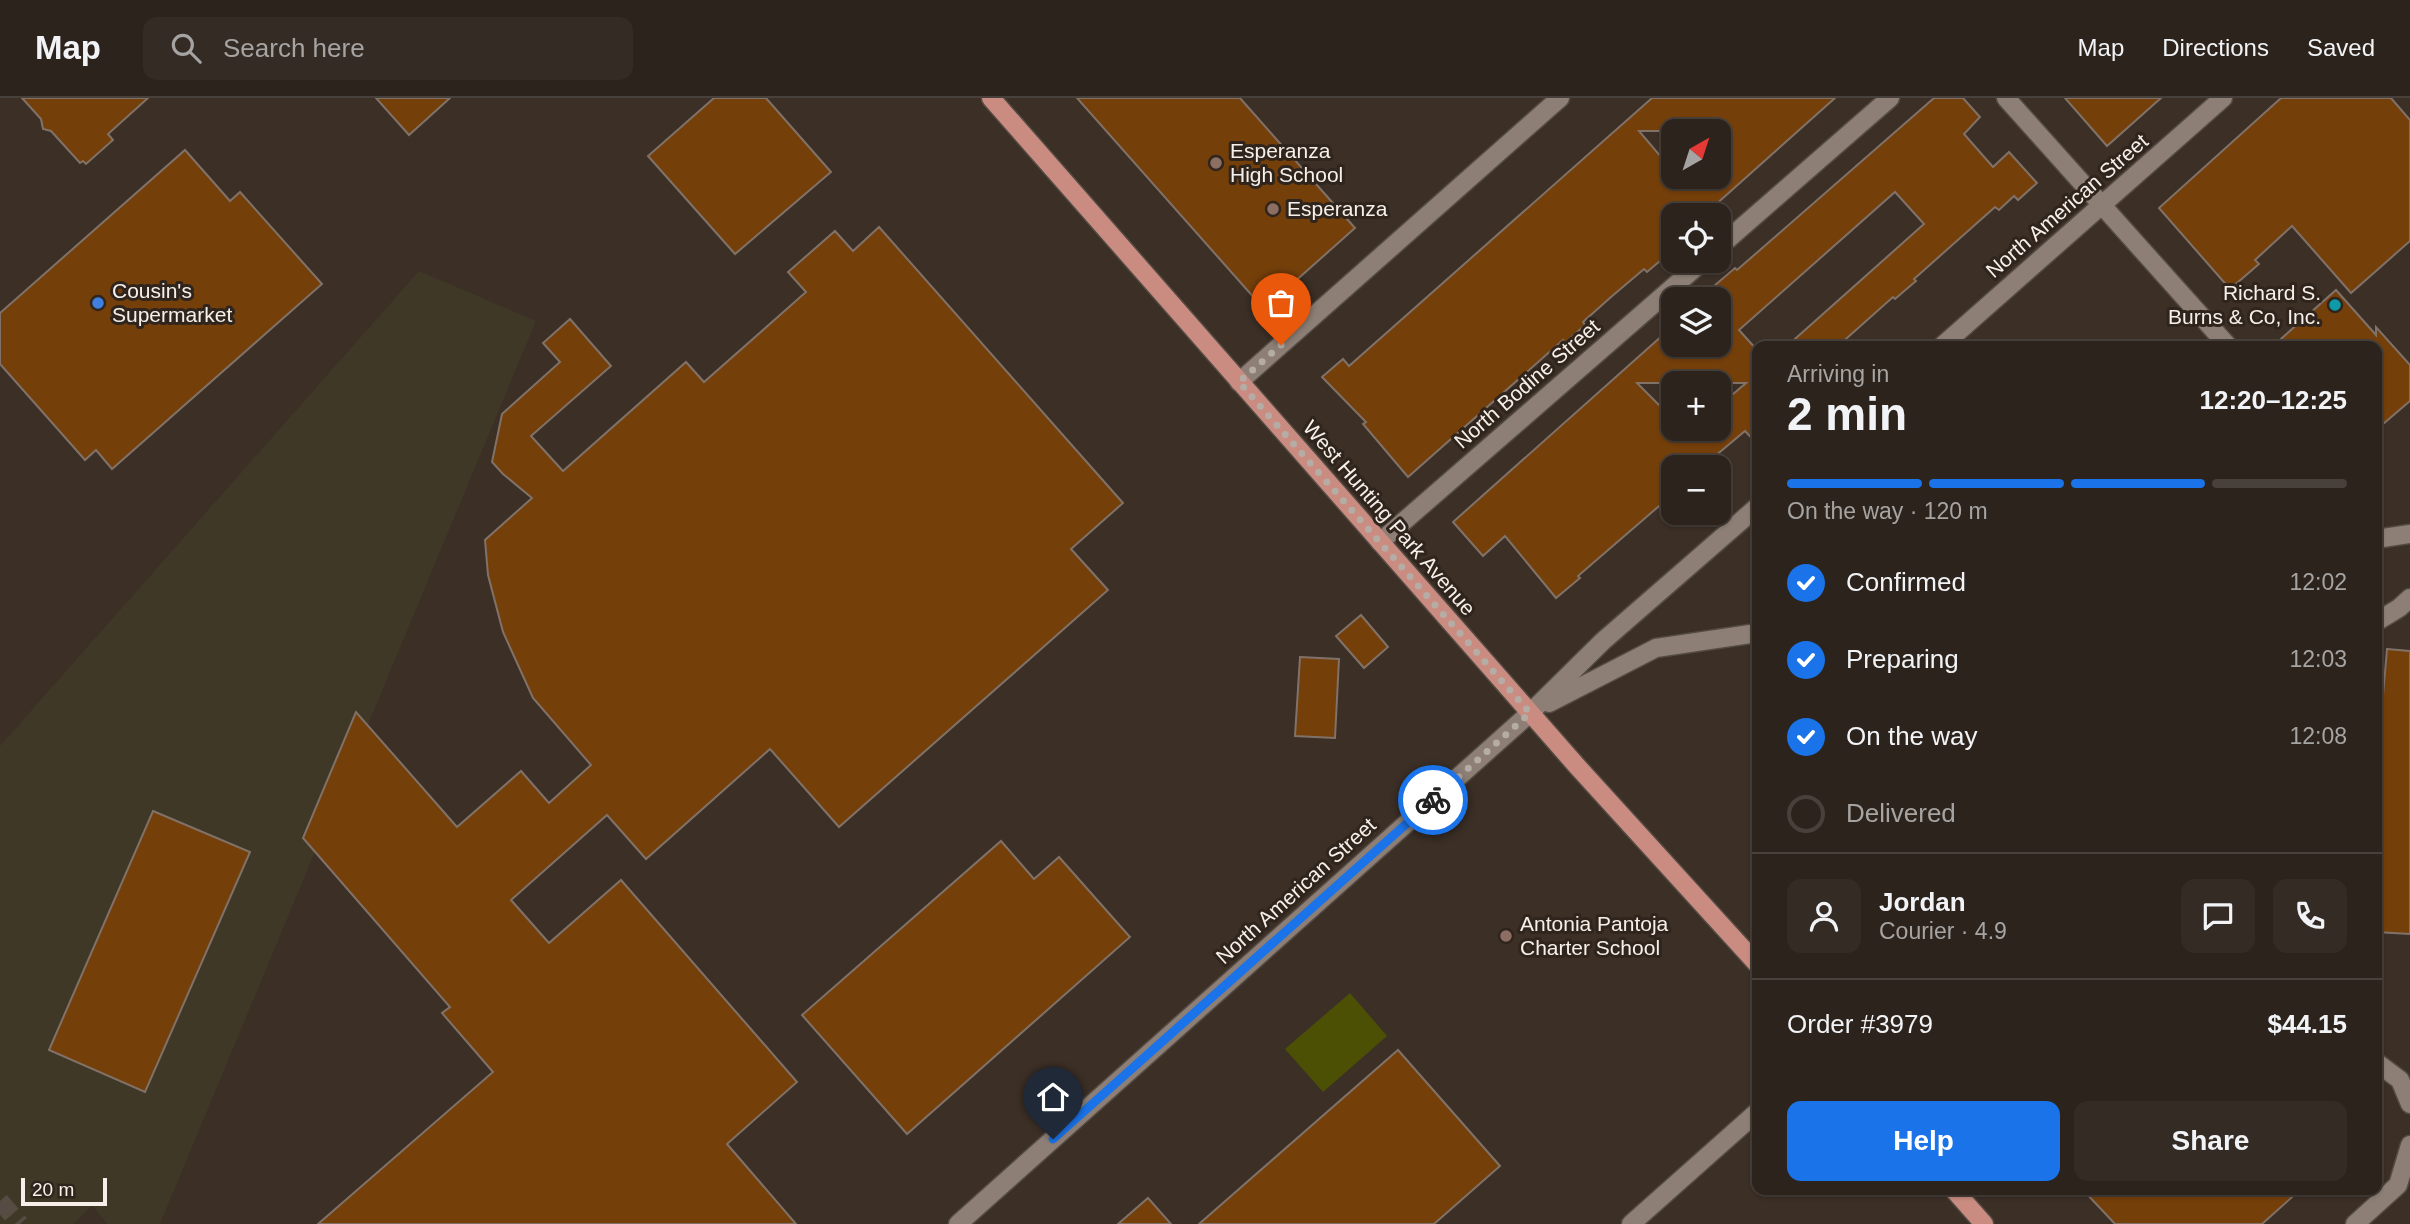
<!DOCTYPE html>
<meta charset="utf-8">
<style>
:root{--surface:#2c231c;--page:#342b25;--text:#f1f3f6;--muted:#a6a4a3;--line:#48403b;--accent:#1a73e8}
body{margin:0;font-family:Arial,sans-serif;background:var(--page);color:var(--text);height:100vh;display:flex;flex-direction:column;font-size:26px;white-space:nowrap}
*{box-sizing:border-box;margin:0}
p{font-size:23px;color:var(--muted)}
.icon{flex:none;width:38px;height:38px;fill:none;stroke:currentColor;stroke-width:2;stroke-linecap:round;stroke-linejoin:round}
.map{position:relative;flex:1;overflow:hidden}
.panel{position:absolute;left:1752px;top:243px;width:630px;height:854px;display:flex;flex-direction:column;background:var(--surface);border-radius:14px;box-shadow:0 2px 5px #0004,0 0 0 2px var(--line)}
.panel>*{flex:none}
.needle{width:46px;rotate:39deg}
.buttons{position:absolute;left:1661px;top:21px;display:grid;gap:14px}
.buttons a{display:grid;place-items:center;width:70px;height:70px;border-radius:14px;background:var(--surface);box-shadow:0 2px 5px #0004,0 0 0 2px var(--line);font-size:35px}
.scale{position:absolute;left:21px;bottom:18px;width:86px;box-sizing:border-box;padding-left:7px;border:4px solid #f7f0ea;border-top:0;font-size:19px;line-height:24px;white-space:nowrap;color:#f7f0ea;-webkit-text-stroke:5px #30251d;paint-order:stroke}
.pin{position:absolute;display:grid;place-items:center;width:60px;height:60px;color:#fff;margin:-72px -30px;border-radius:50% 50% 50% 0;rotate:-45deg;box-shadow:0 0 7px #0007}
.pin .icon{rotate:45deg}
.courier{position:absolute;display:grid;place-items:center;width:70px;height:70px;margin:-35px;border:5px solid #1a73e8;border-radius:50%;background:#fff;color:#222;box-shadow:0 2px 9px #0007}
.head em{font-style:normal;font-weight:700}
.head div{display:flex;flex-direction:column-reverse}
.head{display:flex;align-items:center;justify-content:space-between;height:119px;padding:0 35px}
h1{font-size:46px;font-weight:700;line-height:52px}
.bar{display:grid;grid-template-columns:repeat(4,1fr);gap:10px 7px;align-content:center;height:84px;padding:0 35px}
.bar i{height:9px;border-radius:5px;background:var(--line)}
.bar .current{background:var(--accent)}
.bar p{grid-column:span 4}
.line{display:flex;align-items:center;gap:18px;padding:0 35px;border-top:2px solid var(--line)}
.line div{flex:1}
.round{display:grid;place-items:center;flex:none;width:74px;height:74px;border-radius:14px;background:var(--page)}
ol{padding:0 35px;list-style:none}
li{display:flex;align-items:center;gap:21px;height:77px}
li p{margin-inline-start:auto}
li .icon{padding:7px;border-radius:50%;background:var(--accent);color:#fff;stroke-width:4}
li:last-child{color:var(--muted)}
li i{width:38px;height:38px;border:4px solid var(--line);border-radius:50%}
.action{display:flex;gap:14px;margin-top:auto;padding:14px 35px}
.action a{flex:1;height:80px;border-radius:14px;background:var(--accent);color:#fff;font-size:28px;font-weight:700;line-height:80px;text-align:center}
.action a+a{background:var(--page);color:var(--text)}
header{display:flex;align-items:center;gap:42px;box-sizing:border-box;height:98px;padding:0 35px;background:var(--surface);border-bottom:2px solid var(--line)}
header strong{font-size:33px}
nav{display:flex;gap:38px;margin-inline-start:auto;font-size:24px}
.search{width:490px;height:63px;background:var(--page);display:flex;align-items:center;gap:18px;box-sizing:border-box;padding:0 24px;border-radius:14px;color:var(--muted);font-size:26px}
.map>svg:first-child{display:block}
</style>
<header>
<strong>Map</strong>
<div class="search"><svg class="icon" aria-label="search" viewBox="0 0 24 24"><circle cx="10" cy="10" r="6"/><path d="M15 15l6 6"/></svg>Search here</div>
<nav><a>Map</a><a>Directions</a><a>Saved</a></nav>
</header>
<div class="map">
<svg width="2410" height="1126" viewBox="0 0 2410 1126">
<rect width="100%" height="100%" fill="#3b2f26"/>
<!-- industrial -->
<polygon fill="#403827" points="419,173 536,223 160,1126 107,1126 92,1107 73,1126 0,1126 0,648"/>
<!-- green -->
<polygon fill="#4c5005" points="1350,895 1387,938 1323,994 1285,951"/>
<!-- building -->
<g fill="#753f0a" stroke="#807268" stroke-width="2" fill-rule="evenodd">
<polygon points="22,0 148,0 108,36 113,42 86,66 83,63 80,65 51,33 43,31 41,21"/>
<polygon points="376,0 450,0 409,37"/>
<polygon points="714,0 766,0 831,74 735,156 648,58"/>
<polygon points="1077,0 1240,0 1355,130 1264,211"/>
<path d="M1652,0H1835L1704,117H1673V152L1647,174L1644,171L1611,199L1583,224L1585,227L1565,245L1563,242L1408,379L1363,326L1366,324L1322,279L1343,261L1349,268ZM1639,33H1718V79H1673V73Z"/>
<path d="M1934,0H1963L1980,19L1964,36L1993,69L2009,54L2037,85L2018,102L2014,98L1999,112L1995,109L1914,181L1916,183L1895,201L1893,199L1838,248H1787L1924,126L1895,94L1739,232L1757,252V346L1745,333L1702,369H1673V396L1578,478L1580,480L1556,500L1505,438L1483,458L1453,424L1673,228V247H1718V192L1714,188L1735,170L1737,172ZM1637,285H1746L1718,309V331H1694L1688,336L1683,331H1673V321Z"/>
<polygon points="2065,0 2161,0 2107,48"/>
<polygon points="2281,0 2391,0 2410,22 2410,143 2351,195 2292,128 2255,162 2259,166 2230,191 2159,110"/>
<polygon points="185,52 230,103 240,94 322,186 112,371 96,352 85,362 0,266 0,215"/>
<polygon points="879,129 1123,405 1071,451 1108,492 839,729 770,651 646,761 607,717 511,802 549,845 621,782 797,984 727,1046 796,1126 318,1126 493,974 442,915 450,909 303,740 356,614 457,729 521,673 549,705 591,667 533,600 503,534 488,477 485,442 532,400 503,376 492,364 502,316 560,264 543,245 570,221 611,268 531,338 563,373 686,264 704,284 806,194 788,174 835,133 853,153"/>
<polygon points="2336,192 2376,237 2376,229 2410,267 2410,303 2376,332 2376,248 2273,248"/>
<polygon points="1361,517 1388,549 1364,570 1336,538"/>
<polygon points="2387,551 2410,553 2410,836 2376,834 2376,679"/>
<polygon points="1300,559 1339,561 1335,640 1295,638"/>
<polygon points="153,713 250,754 145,994 49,952"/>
<polygon points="1001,743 1034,781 1059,759 1130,839 907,1036 802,917"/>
<polygon points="1398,952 1500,1068 1434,1126 1199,1126"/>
<polygon points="2083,1092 2300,1092 2262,1126 2115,1126"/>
<polygon points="1148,1100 1171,1126 1118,1126"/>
</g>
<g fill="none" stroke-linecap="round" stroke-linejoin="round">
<!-- minor-tunnel -->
<polyline stroke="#574c43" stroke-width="18" stroke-dasharray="18 9" stroke-linecap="butt" points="0,1103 20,1126"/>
<!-- minor casing -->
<g stroke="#544b44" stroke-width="21">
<g id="minor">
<polyline points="2006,0 2228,248"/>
<polyline points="1718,150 1890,0"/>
<polyline points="1942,248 2223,0"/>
<polyline points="1239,284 1560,0"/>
<polyline points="2376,441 2410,436"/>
<polyline points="1380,444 1703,163"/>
<polyline points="2376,524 2399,510 2410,500"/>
<polyline points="1549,605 1656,550 1757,535"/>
<polyline points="2376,964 2400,982 2410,1006"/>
<polyline points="958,1126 1530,615 1603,543 1757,409"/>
<polyline points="1631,1126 1757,1014"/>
<polyline points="2355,1126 2398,1087 2410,1047"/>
</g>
</g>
<!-- major casing -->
<g stroke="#544b44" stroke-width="21">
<g id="major">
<polyline points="991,0 1576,667 1757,866"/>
<polyline points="1954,1092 1984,1126"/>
</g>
</g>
<!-- minor -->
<use href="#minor" stroke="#8d7f75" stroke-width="18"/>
<!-- major -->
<use href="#major" stroke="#ca8c80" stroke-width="18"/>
</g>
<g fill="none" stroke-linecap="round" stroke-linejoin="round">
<!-- done -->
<polyline stroke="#b5aca5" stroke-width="7" stroke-dasharray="0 12.6" points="1281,247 1239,284 1530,615 1433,702"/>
<!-- route -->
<polyline stroke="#1a73e8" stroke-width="9" points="1053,1041 1433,702"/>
</g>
<!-- markers -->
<g fill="#8d6e63" stroke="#30251d" stroke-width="2.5">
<circle cx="1216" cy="65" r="7"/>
<circle cx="1273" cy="111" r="7"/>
<circle cx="1506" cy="838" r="7"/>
</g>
<circle fill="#3f7fe0" stroke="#30251d" stroke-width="2.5" cx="98" cy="205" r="7"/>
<circle fill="#0f9aa8" stroke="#30251d" stroke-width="2.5" cx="2335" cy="207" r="7"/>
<g text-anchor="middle" stroke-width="6" stroke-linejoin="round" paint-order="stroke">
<!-- poi labels -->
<g font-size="21" fill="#f7f0ea" stroke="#30251d" text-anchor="start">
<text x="1230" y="60">Esperanza<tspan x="1230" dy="24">High School</tspan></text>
<text x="1287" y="118">Esperanza</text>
<text x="112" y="200">Cousin's<tspan x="112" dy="24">Supermarket</tspan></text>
<text x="2321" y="202" text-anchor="end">Richard S.<tspan x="2321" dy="24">Burns &amp; Co, Inc.</tspan></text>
<text x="1520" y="833">Antonia Pantoja<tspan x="1520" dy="24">Charter School</tspan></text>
</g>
<!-- street labels -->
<g font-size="21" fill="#f7f0ea" stroke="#30251d">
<text transform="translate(2067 108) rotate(-41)" y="7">North American Street</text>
<text transform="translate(1527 286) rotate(-41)" y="7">North Bodine Street</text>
<text transform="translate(1389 420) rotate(49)" y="7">West Hunting Park Avenue</text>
<text transform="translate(1296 793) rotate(-42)" y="7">North American Street</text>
</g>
</g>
</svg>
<div class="buttons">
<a><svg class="needle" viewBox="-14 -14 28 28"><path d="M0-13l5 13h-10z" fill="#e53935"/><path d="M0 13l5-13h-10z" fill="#a6a4a3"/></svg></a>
<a><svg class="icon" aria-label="locate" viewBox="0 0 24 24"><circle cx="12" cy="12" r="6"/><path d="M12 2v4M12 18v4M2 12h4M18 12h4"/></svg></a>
<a><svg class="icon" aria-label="layers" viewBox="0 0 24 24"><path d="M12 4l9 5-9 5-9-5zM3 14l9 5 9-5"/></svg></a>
<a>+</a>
<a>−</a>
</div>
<div class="scale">20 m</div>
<div class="pin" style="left:1281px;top:247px;background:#ea580c"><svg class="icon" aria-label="bag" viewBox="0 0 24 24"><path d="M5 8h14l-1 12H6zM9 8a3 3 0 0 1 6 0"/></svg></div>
<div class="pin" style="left:1053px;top:1041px;background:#1f2937"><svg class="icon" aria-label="home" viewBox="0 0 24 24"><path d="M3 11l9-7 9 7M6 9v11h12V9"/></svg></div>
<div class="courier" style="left:1433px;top:702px"><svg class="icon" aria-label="bike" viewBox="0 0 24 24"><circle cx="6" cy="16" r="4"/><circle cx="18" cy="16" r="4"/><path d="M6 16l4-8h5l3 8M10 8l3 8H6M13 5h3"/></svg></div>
<section class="panel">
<div class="head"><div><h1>2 min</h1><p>Arriving in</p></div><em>12:20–12:25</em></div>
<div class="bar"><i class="current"></i><i class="current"></i><i class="current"></i><i></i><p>On the way · 120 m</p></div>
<ol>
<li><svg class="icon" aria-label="check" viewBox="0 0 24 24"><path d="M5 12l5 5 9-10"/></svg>Confirmed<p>12:02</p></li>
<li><svg class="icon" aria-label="check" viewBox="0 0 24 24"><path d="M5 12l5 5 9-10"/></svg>Preparing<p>12:03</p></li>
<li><svg class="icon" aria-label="check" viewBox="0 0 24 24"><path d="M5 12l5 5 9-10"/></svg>On the way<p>12:08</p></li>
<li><i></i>Delivered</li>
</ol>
<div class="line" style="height:126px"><a class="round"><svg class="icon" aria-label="person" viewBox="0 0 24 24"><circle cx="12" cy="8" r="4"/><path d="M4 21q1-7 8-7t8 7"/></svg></a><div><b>Jordan</b><p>Courier · 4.9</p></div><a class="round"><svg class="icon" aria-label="chat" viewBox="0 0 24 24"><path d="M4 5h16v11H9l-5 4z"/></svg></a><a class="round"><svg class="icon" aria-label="phone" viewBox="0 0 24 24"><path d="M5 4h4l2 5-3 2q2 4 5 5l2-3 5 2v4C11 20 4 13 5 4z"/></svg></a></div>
<div class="line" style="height:91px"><div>Order #3979</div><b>$44.15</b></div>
<div class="action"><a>Help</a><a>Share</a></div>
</section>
</div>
